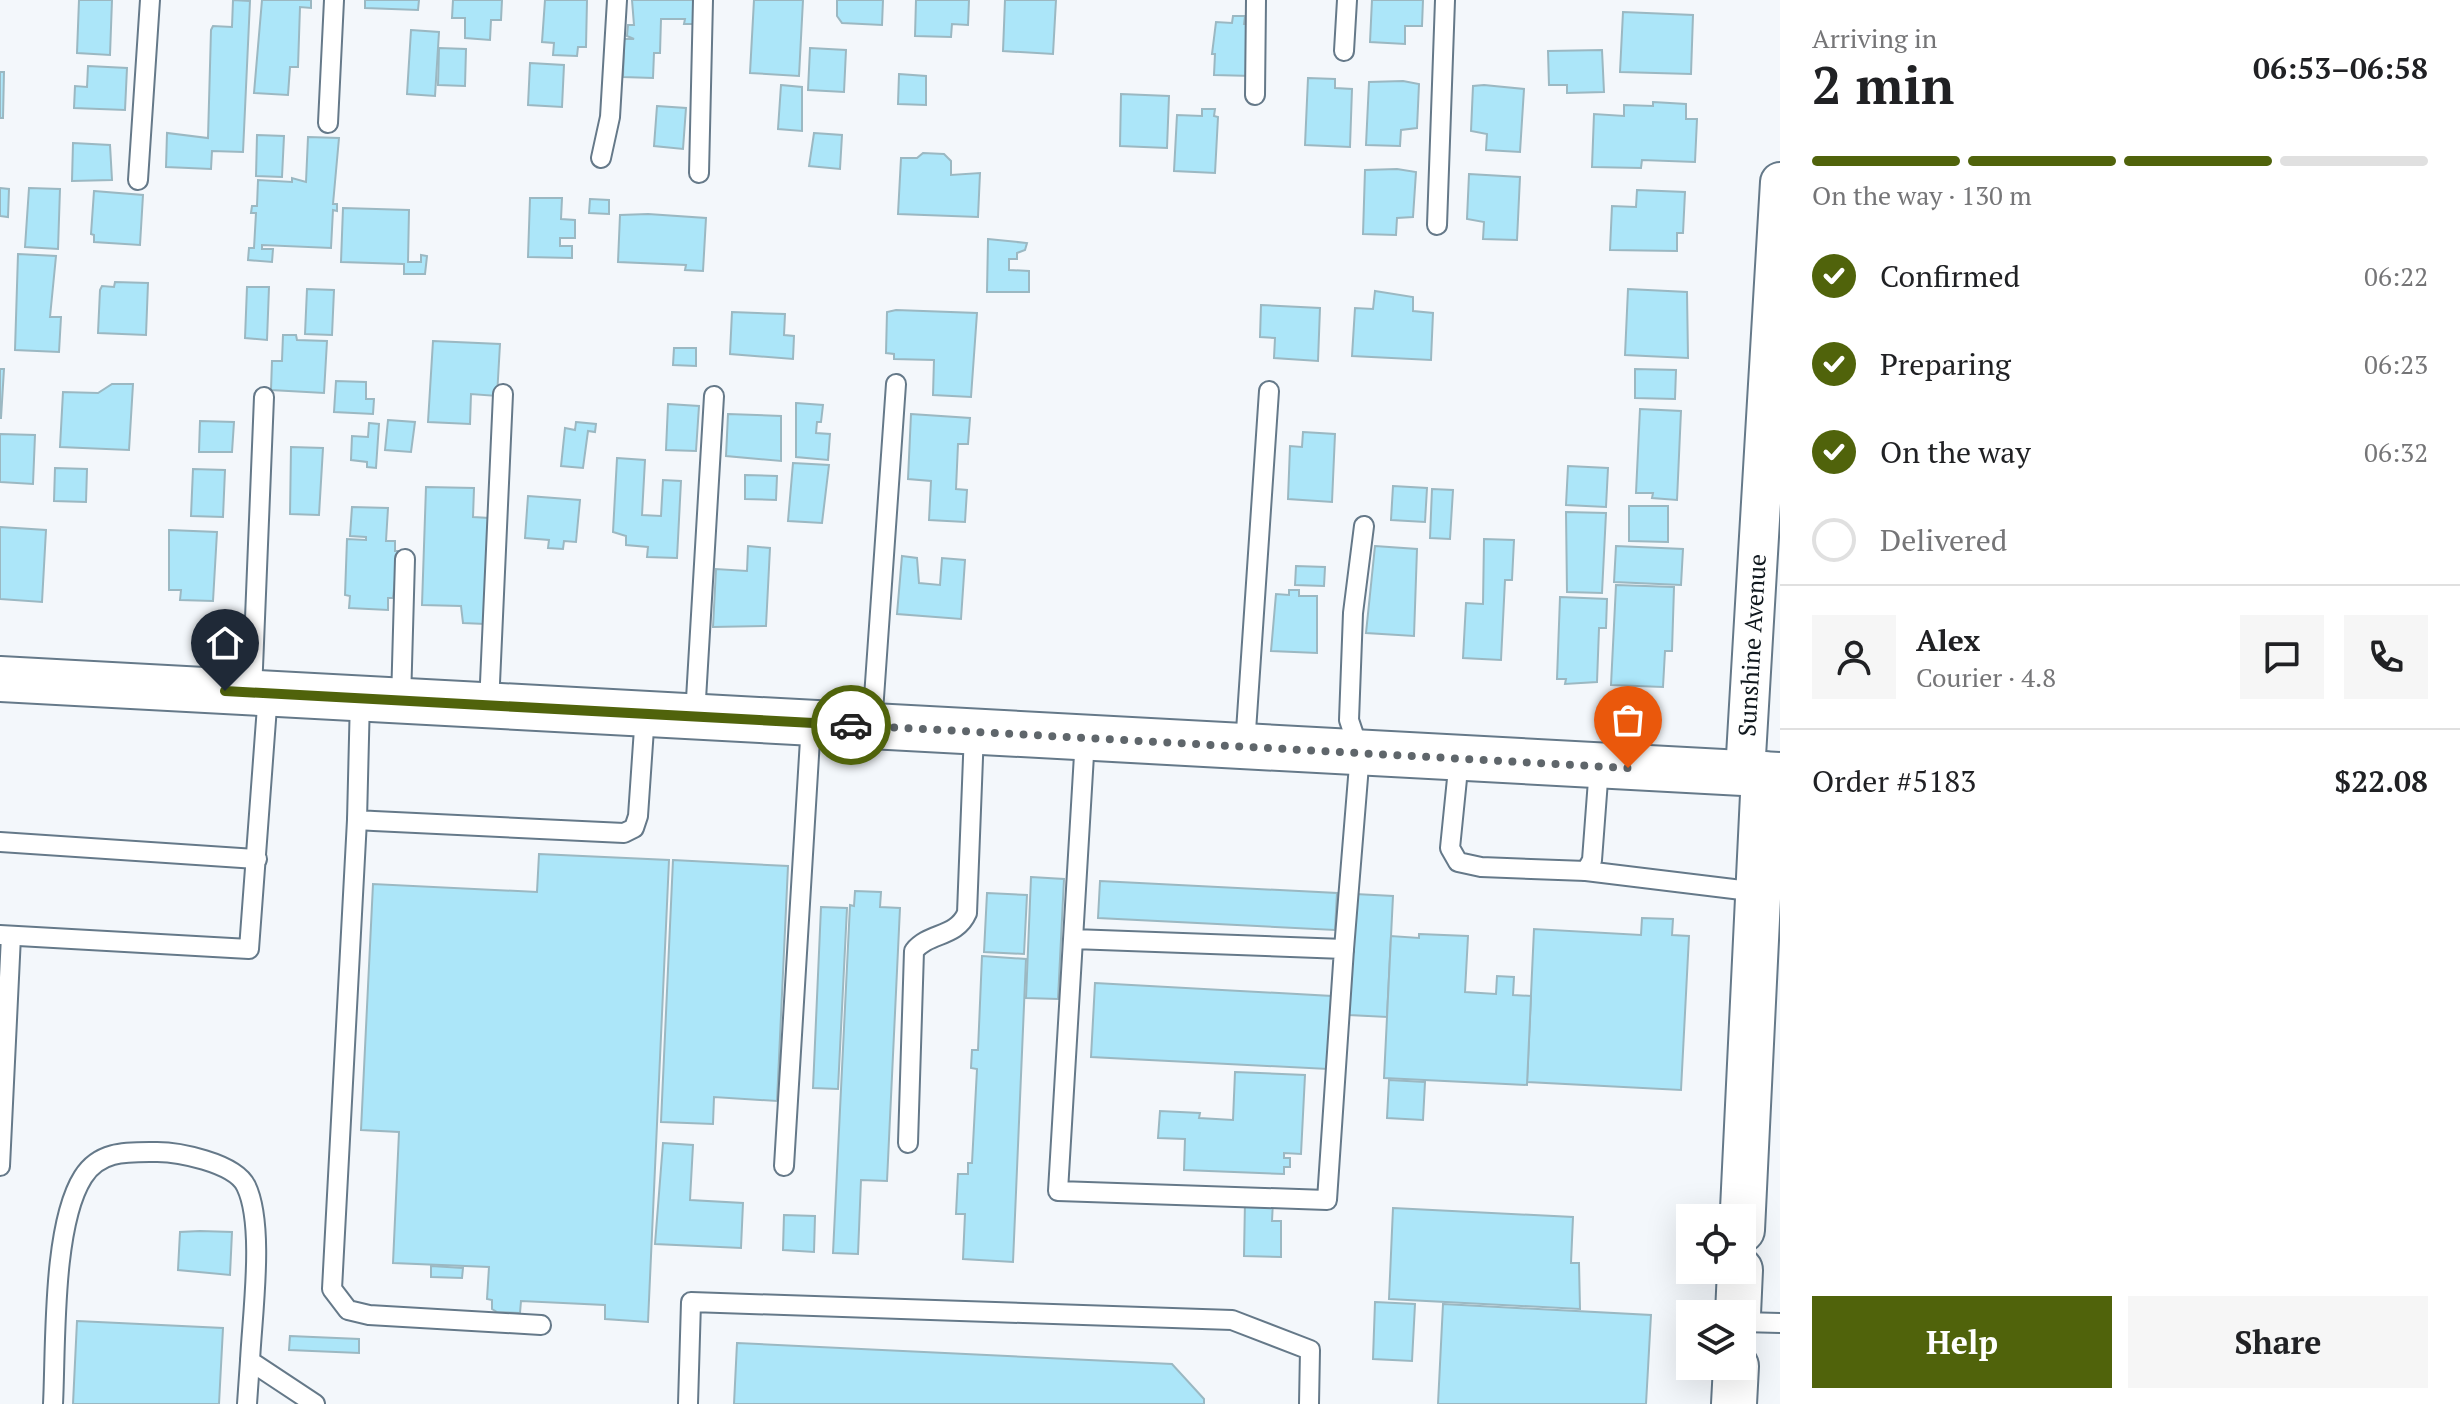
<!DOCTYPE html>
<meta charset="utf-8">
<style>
:root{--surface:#fff;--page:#f6f6f6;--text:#202124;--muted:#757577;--line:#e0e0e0;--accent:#50630b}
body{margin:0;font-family:"PT Serif",serif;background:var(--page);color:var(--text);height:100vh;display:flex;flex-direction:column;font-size:30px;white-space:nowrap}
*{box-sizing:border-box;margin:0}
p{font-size:26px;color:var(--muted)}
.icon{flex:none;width:44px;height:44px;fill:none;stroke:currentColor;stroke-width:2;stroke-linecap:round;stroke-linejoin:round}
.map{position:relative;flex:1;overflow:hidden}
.panel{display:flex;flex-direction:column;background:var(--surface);width:680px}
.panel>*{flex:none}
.buttons{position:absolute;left:1676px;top:1204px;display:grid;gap:16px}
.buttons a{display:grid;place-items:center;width:80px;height:80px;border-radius:0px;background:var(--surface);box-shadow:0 8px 32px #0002;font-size:40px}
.pin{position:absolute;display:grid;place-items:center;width:68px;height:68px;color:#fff;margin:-82px -34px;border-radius:50% 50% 50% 0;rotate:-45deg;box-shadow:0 0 8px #0007}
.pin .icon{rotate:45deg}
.courier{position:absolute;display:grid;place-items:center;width:80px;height:80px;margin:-40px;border:6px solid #50630b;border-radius:50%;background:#fff;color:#222;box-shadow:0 2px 10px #0007}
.overview em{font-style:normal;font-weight:700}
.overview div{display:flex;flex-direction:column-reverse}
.overview{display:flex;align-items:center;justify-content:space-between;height:136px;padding:0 32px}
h1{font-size:52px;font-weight:700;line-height:60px}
.bar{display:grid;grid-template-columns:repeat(4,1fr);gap:12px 8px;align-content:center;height:96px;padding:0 32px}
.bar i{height:10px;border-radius:6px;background:var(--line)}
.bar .active{background:var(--accent)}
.bar p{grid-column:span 4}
.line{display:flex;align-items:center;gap:20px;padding:0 32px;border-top:2px solid var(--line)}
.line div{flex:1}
.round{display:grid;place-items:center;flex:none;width:84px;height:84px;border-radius:0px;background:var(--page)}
ol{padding:0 32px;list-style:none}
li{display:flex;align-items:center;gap:24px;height:88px}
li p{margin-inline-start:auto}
li .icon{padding:8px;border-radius:50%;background:var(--accent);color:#fff;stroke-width:4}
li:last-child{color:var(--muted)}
li i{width:44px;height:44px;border:4px solid var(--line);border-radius:50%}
.action{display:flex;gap:16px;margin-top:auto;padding:16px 32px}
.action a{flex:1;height:92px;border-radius:0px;background:var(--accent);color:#fff;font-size:32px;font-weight:700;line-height:92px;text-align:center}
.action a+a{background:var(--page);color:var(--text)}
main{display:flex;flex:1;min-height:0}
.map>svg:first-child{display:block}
</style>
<main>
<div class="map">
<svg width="1780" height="1404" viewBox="0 0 1780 1404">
<rect width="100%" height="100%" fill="#f3f7fb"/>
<!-- building -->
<g fill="#ace6f9" stroke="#9bb8c2" stroke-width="2">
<polygon points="79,0 112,0 110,55 77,53"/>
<polygon points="233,0 250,1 243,152 212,151 211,169 166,167 167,133 208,138 211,30 213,26 232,27"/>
<polygon points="262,0 311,0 311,8 300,7 298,67 290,67 288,95 254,93"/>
<polygon points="365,0 419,0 418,10 365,8"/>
<polygon points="453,0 502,0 501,20 491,20 490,40 465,38 465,18 452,18"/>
<polygon points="545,0 587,0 586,47 578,47 577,56 553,55 554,43 542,42"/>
<polygon points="632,0 696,0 695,24 684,24 685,19 661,19 660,53 654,53 653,78 623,77 624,39 634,39 627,36 628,25 634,25"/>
<polygon points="754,0 803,0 799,76 750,73"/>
<polygon points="837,0 883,0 882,25 842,23 837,16"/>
<polygon points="916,0 969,0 968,25 952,24 951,37 915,36"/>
<polygon points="1005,0 1056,0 1053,54 1003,51"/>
<polygon points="1372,0 1423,0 1422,26 1405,26 1405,44 1370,42"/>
<polygon points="1623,12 1693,15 1691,74 1620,72"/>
<polygon points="1233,16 1245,16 1244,24 1254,24 1252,76 1214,75 1215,54 1212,54 1216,22 1232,23"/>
<polygon points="411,30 439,32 435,96 407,94"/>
<polygon points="439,48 466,49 465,86 438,85"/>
<polygon points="810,48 846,50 844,92 808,90"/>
<polygon points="1602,50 1604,92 1567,93 1567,85 1549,85 1548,51"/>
<polygon points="530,63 564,65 562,107 528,105"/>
<polygon points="88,66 127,68 125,110 74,108 75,86 87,87"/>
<polygon points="0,72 4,72 3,118 0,118"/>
<polygon points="899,74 926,76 926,105 898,104"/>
<polygon points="1308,78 1335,79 1335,88 1352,89 1350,147 1305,145"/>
<polygon points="1403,81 1419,84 1417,128 1401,130 1400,146 1366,145 1369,82"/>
<polygon points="781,85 802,87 802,131 778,129"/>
<polygon points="1484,85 1524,89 1520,152 1486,150 1487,134 1471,131 1473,86"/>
<polygon points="1121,94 1169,96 1167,148 1120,146"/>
<polygon points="1653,102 1686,104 1686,119 1697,119 1695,162 1642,160 1641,168 1592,167 1594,114 1624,116 1624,105 1653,106"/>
<polygon points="657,106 686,108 683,149 654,146"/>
<polygon points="1202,109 1215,109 1214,116 1218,117 1215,173 1174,171 1177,115 1202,116"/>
<polygon points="814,133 842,135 840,169 809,166"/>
<polygon points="257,135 284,136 282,177 256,176"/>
<polygon points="308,137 339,138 333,204 337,204 337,211 333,210 331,248 262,245 262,249 273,249 272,262 248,260 249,248 254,248 256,213 251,213 252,206 257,206 258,180 292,182 292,178 306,182"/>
<polygon points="73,143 110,145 112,180 72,181"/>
<polygon points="923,153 944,154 951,161 951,175 980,173 978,217 898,214 901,158 917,158"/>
<polygon points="1397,169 1416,172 1413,217 1397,218 1396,235 1363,234 1365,170"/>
<polygon points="1469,174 1520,177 1517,240 1483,239 1484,222 1467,219"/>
<polygon points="0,188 9,189 8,217 0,216"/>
<polygon points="29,188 60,189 58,249 25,247"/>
<polygon points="1637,190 1685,192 1683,233 1677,233 1677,251 1610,250 1612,206 1636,207"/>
<polygon points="94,191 143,195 140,245 94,242 94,235 91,234"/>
<polygon points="530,198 562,198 561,219 575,220 575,238 560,238 560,246 572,246 572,258 528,257"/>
<polygon points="590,199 609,200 609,214 589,213"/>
<polygon points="343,208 409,210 408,262 421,262 421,255 427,256 425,274 404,274 404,264 341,262"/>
<polygon points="648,214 706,218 703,271 685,270 686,265 618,262 620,215"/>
<polygon points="988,239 1027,243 1025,250 1017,253 1017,259 1009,259 1009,270 1029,271 1029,292 987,292"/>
<polygon points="18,254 56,256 50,317 61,317 59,352 15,350"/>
<polygon points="115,282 148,283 146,335 98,333 100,290 102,286 114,287"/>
<polygon points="247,287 269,287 267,340 245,338"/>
<polygon points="307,289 334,290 332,335 305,334"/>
<polygon points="1628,289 1687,292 1688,358 1625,355"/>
<polygon points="1375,291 1413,297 1413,311 1433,313 1431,360 1352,356 1355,308 1373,309"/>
<polygon points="1261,305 1320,308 1318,361 1274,358 1275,338 1260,337"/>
<polygon points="896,310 977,313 971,397 933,395 934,360 894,359 894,354 886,353 887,312"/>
<polygon points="732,312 785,314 784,335 794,336 793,359 730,354"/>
<polygon points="283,335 296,335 297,340 327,341 324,393 271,390 272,361 282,361"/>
<polygon points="433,341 500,344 497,396 471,394 470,424 428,422"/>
<polygon points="674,348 696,348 696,366 673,365"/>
<polygon points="0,369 4,369 1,418 0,418"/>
<polygon points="1635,369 1676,370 1675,399 1635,398"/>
<polygon points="336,381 366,382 366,399 374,399 373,414 334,412"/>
<polygon points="112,384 133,384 129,450 60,447 63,392 98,393"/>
<polygon points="796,403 823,405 821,422 817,422 816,433 830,434 828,460 796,457"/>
<polygon points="668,404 699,406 696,451 666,450"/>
<polygon points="1640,409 1681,411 1677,500 1652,498 1653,493 1636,493"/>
<polygon points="728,414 781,416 781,461 726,456"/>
<polygon points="911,414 970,418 968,444 958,444 956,489 967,490 965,522 929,520 931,481 908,479"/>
<polygon points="388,420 415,422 411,452 385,450"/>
<polygon points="200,421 234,422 232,452 199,452"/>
<polygon points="576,422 596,424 595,432 588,431 583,468 561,466 565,428 575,430"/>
<polygon points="369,423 379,424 376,468 367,467 367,462 351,460 352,436 368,437"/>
<polygon points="1303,432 1335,434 1332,502 1288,499 1290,446 1302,447"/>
<polygon points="0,434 35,435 33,484 0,482"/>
<polygon points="291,447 323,448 319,515 290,514"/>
<polygon points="617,458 645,460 642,515 661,516 663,480 681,481 677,558 647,557 648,547 626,545 626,536 613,532"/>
<polygon points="793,463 829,465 822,523 788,521"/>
<polygon points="1568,466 1608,468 1606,507 1566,505"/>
<polygon points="55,468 87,469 86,502 54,501"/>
<polygon points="193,469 225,470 223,517 191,516"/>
<polygon points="745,475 777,476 776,500 745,499"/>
<polygon points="1393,486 1427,488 1425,522 1391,520"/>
<polygon points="426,487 474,488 473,517 489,518 485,624 463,623 461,606 422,605"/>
<polygon points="1432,489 1453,490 1450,539 1430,538"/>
<polygon points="528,496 580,500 576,542 564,541 563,549 548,548 549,540 525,538"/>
<polygon points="1629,506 1668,506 1668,542 1629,541"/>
<polygon points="352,507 388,508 386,541 395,541 395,551 398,551 393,598 388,598 388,610 349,608 350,596 345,595 347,539 366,540 366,537 350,536"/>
<polygon points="1566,512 1606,513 1602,593 1567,592"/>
<polygon points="0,527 46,530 42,602 0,599"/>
<polygon points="169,530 217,532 213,601 180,600 181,590 169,590"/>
<polygon points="1484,539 1514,540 1512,580 1505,580 1501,660 1463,658 1466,603 1483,604"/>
<polygon points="748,546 770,548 766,626 713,627 716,569 747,571"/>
<polygon points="1375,546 1417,549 1414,636 1366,633"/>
<polygon points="1616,546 1683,549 1681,585 1614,582"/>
<polygon points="902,556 917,558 919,583 940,585 942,558 965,560 961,619 897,614"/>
<polygon points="1296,566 1325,567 1324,586 1295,585"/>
<polygon points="1616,585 1674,587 1672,651 1665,651 1663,687 1611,685"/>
<polygon points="1289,590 1299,590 1299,596 1317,596 1317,653 1271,651 1276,594 1289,595"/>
<polygon points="1560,597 1607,599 1606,628 1599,628 1597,682 1565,684 1566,679 1557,679"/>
<polygon points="539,854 669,860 648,1322 605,1319 605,1305 521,1301 520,1313 497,1312 492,1309 492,1300 487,1299 489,1267 393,1263 399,1132 361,1130 373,884 537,892"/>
<polygon points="673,860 788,866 777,1101 714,1097 713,1124 661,1122"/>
<polygon points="1031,877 1064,879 1058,999 1026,998"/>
<polygon points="1100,881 1337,893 1335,930 1098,918"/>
<polygon points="855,891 881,892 880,907 900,908 887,1181 861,1180 858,1254 833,1253 850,905 854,906"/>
<polygon points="987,893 1027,895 1024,954 984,952"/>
<polygon points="1355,894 1393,896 1387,1017 1349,1015"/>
<polygon points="821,907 847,908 838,1089 813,1088"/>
<polygon points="1642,918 1673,919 1672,935 1689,936 1681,1090 1527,1082 1534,929 1641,935"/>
<polygon points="1419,934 1468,936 1465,992 1496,994 1497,976 1514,977 1513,995 1531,996 1527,1085 1384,1078 1391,936 1419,938"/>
<polygon points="982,956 1026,959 1013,1262 963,1259 965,1214 956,1214 958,1174 968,1174 968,1163 972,1163 977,1069 971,1068 972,1050 978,1050"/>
<polygon points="1095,983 1332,996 1328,1069 1091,1057"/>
<polygon points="1235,1072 1305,1075 1301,1154 1284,1153 1284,1158 1290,1158 1290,1167 1284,1167 1284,1174 1184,1170 1185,1139 1158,1138 1160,1111 1200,1113 1199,1118 1233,1120"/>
<polygon points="1389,1080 1425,1082 1423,1120 1387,1118"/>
<polygon points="663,1143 693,1145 690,1200 743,1203 741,1248 655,1244"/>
<polygon points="1245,1201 1273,1201 1272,1221 1281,1221 1281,1257 1244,1256"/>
<polygon points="1393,1208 1573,1217 1571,1263 1579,1263 1580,1309 1389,1299"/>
<polygon points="784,1215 815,1216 814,1252 783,1250"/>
<polygon points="200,1231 232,1232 230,1275 178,1270 180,1232"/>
<polygon points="431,1266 463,1268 462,1278 431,1277"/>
<polygon points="1375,1302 1415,1304 1412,1361 1373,1359"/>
<polygon points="1443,1304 1651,1315 1646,1404 1438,1404"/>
<polygon points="77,1321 223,1328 219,1404 73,1404"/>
<polygon points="290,1336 359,1339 359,1353 289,1350"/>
<polygon points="737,1343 1172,1364 1204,1399 1204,1404 734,1404"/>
</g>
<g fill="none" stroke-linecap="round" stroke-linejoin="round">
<!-- service casing -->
<g stroke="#657989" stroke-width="22">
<g id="service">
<polyline points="1344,51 1347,0"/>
<polyline points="1255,95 1256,0"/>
<polyline points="328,123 334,0"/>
<polyline points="601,158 610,117 617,0"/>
<polyline points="699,173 703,0"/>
<polyline points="138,180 150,0"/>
<polyline points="1437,225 1445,0"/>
<polyline points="252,692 264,397"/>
<polyline points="360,698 357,820 374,821 624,833 634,828 638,816 645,714"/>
<polyline points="401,701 405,559"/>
<polyline points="489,705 503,394"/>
<polyline points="695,716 714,396"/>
<polyline points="872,726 896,384"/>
<polyline points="1245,746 1269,391"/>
<polyline points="1459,759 1450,848 1458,862 1481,867 1586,871 1592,860 1599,767"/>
<polyline points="357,820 332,1289 348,1310 369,1315 541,1325"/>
<polyline points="0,842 257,859"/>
<polyline points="1586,871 1758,892"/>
<polyline points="0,935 249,949 268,693"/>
<polyline points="1073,939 1344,949 1327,1200 1058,1191 1085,738"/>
<polyline points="1344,949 1360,753 1349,720 1353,613 1364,526"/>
<path d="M908,1143L914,951C929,932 956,938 967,913L974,732"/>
<polyline points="0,1166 11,936"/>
<polyline points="784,1166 811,723"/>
<polyline points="1742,1322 1780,1323"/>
<path d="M53,1404C56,1345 52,1226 83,1177C99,1151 126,1152 153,1152C177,1151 235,1163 246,1186C265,1225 252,1316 250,1361L315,1404"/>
<polyline points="247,1404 250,1361"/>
<polyline points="688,1404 691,1302 1232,1320 1310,1350 1309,1404"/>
</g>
</g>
<!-- minor casing -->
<g stroke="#657989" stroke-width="42">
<g id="minor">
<path id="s1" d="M1745,773L1780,182"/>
</g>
</g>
<!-- tertiary casing -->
<g stroke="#657989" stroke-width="48">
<g id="tertiary">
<polyline points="1742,1230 1764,774"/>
<polyline points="1738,1314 1740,1270"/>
<polyline points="1734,1404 1736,1366"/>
</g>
</g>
<!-- secondary casing -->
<g stroke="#657989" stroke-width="48">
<polyline id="secondary" points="0,679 1780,775"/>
</g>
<!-- service -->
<use href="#service" stroke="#fff" stroke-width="18"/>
<!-- minor -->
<use href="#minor" stroke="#fff" stroke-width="38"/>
<!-- tertiary -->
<use href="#tertiary" stroke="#fff" stroke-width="44"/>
<!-- secondary -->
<use href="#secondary" stroke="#fff" stroke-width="44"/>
</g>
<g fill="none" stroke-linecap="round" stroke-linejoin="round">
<!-- done -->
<polyline stroke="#5f666b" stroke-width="8" stroke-dasharray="0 14.4" points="851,725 1628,768"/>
<!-- route -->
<polyline stroke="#50630b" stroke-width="10" points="225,691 851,725"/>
</g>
<g text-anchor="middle" stroke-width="6" stroke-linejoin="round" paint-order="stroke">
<!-- street labels -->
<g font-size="24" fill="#10181e" stroke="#fff">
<text dy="8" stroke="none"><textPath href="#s1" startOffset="128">Sunshine Avenue</textPath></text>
</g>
</g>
</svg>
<div class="buttons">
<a><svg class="icon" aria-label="locate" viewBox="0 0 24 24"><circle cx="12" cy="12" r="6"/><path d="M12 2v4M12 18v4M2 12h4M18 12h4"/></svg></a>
<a><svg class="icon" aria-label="layers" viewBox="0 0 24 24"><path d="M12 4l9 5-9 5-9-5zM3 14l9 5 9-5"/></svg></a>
</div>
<div class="pin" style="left:1628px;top:768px;background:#ea580c"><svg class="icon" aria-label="bag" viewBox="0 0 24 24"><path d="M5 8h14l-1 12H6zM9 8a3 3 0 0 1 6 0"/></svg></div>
<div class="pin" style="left:225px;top:691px;background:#1f2937"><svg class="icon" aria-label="home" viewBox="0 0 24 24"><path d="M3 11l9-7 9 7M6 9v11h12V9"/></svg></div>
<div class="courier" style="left:851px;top:725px"><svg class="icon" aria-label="car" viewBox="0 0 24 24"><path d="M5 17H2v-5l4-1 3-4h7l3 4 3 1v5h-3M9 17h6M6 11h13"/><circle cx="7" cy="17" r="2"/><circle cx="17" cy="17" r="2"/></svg></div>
</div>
<section class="panel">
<div class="overview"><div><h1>2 min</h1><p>Arriving in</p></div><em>06:53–06:58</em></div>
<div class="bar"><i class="active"></i><i class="active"></i><i class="active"></i><i></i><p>On the way · 130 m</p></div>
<ol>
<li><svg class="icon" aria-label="check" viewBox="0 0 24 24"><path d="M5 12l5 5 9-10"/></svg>Confirmed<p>06:22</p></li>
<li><svg class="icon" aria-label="check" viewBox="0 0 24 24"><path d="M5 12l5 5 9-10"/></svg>Preparing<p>06:23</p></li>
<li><svg class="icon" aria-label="check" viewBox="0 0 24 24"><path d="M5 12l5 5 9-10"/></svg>On the way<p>06:32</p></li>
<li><i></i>Delivered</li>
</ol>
<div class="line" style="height:144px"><a class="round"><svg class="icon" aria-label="person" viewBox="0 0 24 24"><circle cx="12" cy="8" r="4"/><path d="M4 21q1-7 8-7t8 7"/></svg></a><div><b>Alex</b><p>Courier · 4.8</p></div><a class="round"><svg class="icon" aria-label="chat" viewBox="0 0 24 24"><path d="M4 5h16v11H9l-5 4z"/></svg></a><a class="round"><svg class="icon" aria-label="phone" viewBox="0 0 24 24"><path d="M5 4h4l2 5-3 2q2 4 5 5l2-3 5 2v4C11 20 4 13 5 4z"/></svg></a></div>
<div class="line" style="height:104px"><div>Order #5183</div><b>$22.08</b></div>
<div class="action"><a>Help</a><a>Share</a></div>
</section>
</main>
